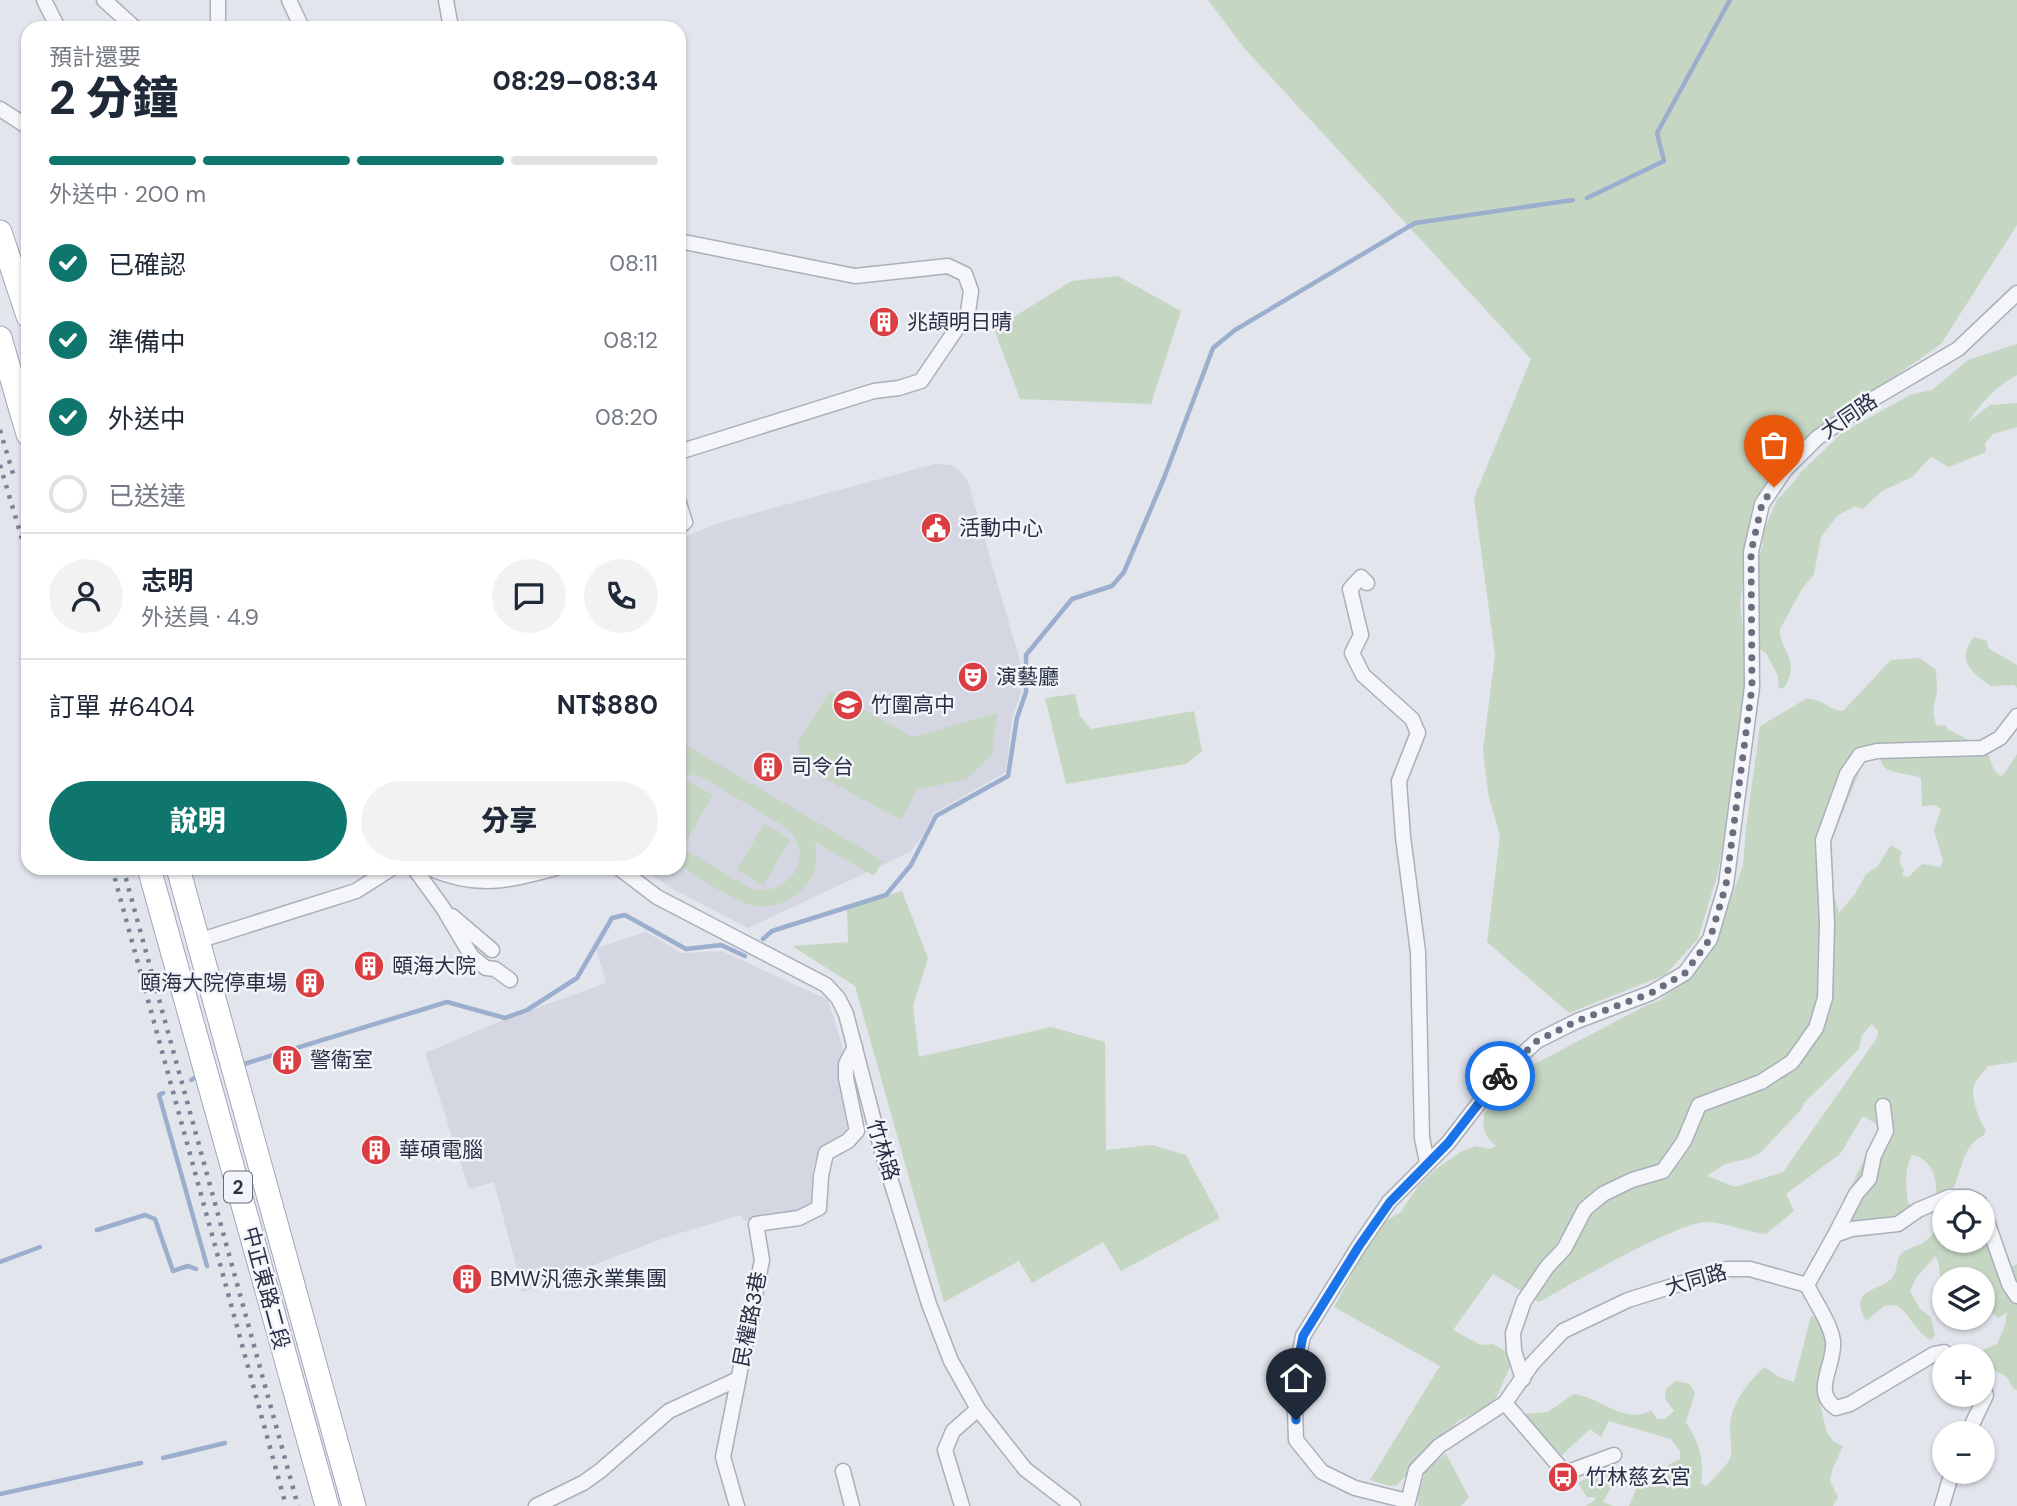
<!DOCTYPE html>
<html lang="zh-TW">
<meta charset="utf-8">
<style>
:root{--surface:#fff;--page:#f2f2f3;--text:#1f2937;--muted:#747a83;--line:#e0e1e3;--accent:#0f766e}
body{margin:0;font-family:"DM Sans","Noto Sans TC",sans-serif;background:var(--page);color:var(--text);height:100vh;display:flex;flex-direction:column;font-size:26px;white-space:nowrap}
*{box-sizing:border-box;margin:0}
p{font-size:23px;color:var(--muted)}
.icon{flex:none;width:38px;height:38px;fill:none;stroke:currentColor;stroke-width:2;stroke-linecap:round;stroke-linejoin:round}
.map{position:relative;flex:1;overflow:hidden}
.sheet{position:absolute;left:21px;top:21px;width:665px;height:854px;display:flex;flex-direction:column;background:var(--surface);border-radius:21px;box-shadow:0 2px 5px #0004}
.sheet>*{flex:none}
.fabs{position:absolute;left:1932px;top:1190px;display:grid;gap:14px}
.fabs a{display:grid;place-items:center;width:63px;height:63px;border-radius:50%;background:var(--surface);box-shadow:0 2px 5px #0004;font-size:35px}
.pin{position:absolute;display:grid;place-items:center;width:60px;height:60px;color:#fff;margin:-72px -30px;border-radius:50% 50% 50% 0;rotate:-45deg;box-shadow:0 0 7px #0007}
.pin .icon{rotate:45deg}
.courier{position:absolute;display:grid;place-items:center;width:70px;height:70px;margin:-35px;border:5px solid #1a73e8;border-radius:50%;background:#fff;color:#222;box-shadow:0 2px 9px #0007}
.head em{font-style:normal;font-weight:800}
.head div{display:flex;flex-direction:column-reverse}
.head{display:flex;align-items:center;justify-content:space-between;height:119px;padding:0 28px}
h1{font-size:46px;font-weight:800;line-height:52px}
.bar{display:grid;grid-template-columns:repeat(4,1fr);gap:10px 7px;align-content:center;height:84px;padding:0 28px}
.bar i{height:9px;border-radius:5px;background:var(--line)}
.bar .selected{background:var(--accent)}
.bar p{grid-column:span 4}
.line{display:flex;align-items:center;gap:18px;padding:0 28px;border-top:2px solid var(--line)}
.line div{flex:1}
.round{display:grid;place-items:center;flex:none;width:74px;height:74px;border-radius:37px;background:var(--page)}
ol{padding:0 28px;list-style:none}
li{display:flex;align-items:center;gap:21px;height:77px}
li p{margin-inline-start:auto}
li .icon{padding:7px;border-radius:50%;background:var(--accent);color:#fff;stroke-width:4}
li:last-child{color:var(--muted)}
li i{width:38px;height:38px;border:4px solid var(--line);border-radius:50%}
.action{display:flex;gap:14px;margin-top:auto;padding:14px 28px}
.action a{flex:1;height:80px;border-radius:42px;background:var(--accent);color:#fff;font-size:28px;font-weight:800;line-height:80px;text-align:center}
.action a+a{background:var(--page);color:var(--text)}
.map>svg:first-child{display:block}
</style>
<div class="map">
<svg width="2017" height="1506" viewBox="0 0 2017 1506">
<rect width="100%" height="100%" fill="#e2e5ec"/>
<!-- built -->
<g fill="#d4d7e1">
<polygon points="934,464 951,465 961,472 968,482 1020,661 1021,692 1012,719 1006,772 934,813 923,835 910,852 748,928 669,887 642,868 679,868 679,539 719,523"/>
<polygon points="646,932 682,953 722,951 828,1000 843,1049 838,1082 849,1123 845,1133 820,1149 813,1166 810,1209 771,1218 744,1220 740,1215 664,1238 523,1292 494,1182 469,1189 425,1053 504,1020 606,983 596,948"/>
</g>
<!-- green -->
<g fill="#c5d6c3" fill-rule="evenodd">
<polygon points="1208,0 2017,0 2017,225 1941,344 1787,452 1751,517 1740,605 1753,698 1717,876 1698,939 1665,975 1569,1013 1487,942 1500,836 1488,793 1483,750 1495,655 1474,498 1531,359 1245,49"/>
<polygon points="1118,276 1181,311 1151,404 1020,399 994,329 1072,281"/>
<path d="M2017,344V375C1994,388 1984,400 1968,422L1990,405L2017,403V427L1993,434L1985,443L1986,452L1949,467L1931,457L1912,477L1882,491L1863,509L1855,506L1837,516L1821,537L1814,574L1802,589L1780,629C1779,652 1801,656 1785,687L1779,689L1778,676L1766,653L1755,646L1756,565L1763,545V532L1777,500L1793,483L1800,473L1843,432L1910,395L1932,390L1968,360Z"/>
<path d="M1974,637L1987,641L1988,648L2017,665V688L2014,685L1991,686C1972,673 1955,660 1974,637Z"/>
<path d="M1920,658L1936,670C1936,676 1937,682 1937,687C1937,702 1929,709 1937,726L1945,725L1948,730C1962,735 1971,743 1985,747C1992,757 1989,769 2001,776L2006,771L2017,754V1062L1988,1066C1984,1072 1977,1078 1974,1085C1970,1096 1979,1121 1986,1130L1984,1135C1963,1145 1963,1166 1955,1184C1953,1189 1949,1195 1947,1199H1935C1939,1181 1932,1158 1912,1155C1904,1170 1906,1187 1908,1203L1913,1207L1915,1218L1908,1226L1887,1221L1862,1220L1824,1243L1880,1126L1863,1116L1840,1154L1786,1194L1794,1211L1766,1234C1747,1232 1727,1223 1708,1222C1680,1220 1570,1285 1539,1302L1493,1274L1453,1330L1481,1345L1493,1344L1505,1351L1512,1362L1494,1403L1458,1421L1397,1485L1390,1486L1370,1480L1440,1366L1334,1307L1380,1224L1400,1213L1419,1185L1436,1169L1462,1151L1476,1146L1490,1149L1496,1146C1484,1136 1482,1128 1484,1113L1529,1067L1647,1005L1659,1001L1702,960L1719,930L1743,866L1746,828L1760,726L1806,699C1821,697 1829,711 1843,711L1891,660ZM1870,745L1885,747C1868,777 1908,771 1921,778L1922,806L1935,805L1941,809L1934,830L1943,861L1940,867L1922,864L1908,877L1902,876L1904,870C1899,864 1899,860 1902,852L1891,845L1877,867L1866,874L1855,894L1839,913L1830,879L1829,852L1832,839ZM1872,1024L1878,1031L1877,1038L1783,1172L1735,1187L1707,1176L1725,1164L1747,1159L1760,1153L1801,1110L1804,1103L1859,1049L1862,1035Z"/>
<polygon points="830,691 913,737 997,713 992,755 966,779 917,790 901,820 804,767 798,742"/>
<polygon points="1075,694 1080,716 1091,729 1194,711 1202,751 1186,764 1066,784 1045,698"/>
<path d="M679,741L883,861L874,876L815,842C816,852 817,863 813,874C802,899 771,913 745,903C722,894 700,877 679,865V846C696,856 714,867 731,877C737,880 744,886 751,888C769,895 789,884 797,868C804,852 797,840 787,828L698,775L679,776Z"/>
<polygon points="687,780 713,795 686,841 679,837 679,793"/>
<polygon points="764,824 790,839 763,886 737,870"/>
<polygon points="902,891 928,958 913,1006 919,1057 1051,1027 1105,1042 1106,1150 1152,1145 1186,1155 1220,1218 1121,1271 1103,1242 1032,1283 1019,1261 944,1302 855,986 792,946 848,942 847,908"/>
<path d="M1983,1211C1988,1216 1995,1223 1997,1230C1999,1240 1979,1283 2017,1264V1390L2013,1388L2007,1377L1983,1364L1981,1355L1984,1349L1997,1344L2005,1325L2007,1312L1998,1318L1983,1304V1279H1944V1292C1937,1280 1943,1267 1935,1256L1916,1278L1910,1291L1920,1309L1931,1317L1935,1335L1931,1340C1915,1331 1911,1316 1897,1305L1884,1306L1866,1321C1848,1288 1878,1292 1892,1278C1898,1271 1895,1260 1902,1253C1907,1249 1915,1247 1921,1244C1931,1238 1937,1228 1944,1220V1241H1983Z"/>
<path d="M1811,1316L1817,1318L1828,1346L1820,1404L1827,1433L1834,1442L1843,1446L1832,1470L1830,1481L1838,1497L1833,1506H1629L1638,1485L1668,1484V1465L1680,1459V1451L1671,1439L1609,1421L1601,1437L1590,1429L1561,1456L1553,1452L1525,1414L1548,1412L1574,1394C1599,1397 1627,1426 1651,1410L1657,1419H1665L1674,1411L1665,1399L1666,1389L1676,1381L1690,1384L1695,1393L1686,1422C1698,1440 1705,1461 1701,1483L1707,1486C1713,1477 1728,1466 1731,1456C1732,1448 1730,1436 1730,1428C1731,1403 1746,1385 1764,1367L1779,1377L1794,1382Z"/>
<polygon points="1446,1454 1469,1497 1461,1506 1418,1506 1418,1496 1426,1469"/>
<polygon points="1602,1470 1614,1481 1603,1502 1614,1506 1586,1506 1595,1500 1595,1497 1587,1497 1578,1483"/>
</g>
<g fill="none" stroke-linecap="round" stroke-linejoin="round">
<!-- stream -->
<g stroke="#9baece" stroke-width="4.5">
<polyline points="1587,198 1664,161 1657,133 1730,0"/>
<polyline points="763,939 772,931 886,895 911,865 936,816 1008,776 1017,718 1026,692 1026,655 1072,599 1112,586 1124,572 1164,478 1213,348 1235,330 1415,223 1573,200"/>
<polyline points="244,1064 447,1002 505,1018 527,1010 577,978 612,918 625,915 686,949 721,945 745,956"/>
<polyline points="191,1080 198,1076"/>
<polyline points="163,1093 159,1095 207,1266"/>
<polyline points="97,1230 145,1215 155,1219 173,1271 188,1266 196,1269"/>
<polyline points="0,1262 40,1247"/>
<polyline points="163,1458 225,1443"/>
<polyline points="0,1494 141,1463"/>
</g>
<!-- minor casing -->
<g stroke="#aaafba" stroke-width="17">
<g id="minor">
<polyline points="44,0 58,28"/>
<polyline points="104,0 135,28"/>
<polyline points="289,0 302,28"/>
<polyline points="446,0 451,28"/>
<polyline points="218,28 218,0"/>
<polyline points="0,109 28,127"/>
<polyline points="679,241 855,276 948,266 965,274 971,291 968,312 921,381 899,388 874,391 679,452"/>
<polyline points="679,503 685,522 679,527"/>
<polyline points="1367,583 1361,577 1350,589 1361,635 1352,653 1363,675 1412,719 1418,733 1399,781 1403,837 1418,952 1422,1138 1427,1162"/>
<polyline points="414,868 443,908 472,957 486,968 495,969 510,980"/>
<path d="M429,868C477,889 508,881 556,868"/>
<polyline points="619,868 657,897 826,985 838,998 846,1014 882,1152 929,1304 951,1361 978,1409 1025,1469 1073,1506"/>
<polyline points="452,916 492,950"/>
<polyline points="198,941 356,891 392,868"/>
<polyline points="1983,1210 2009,1284 2017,1296"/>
<polyline points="1835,1235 1856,1194 1869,1179 1874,1155 1886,1131 1883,1106"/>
<polyline points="1807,1285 1835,1235 1852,1229 1898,1224 1918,1210 1949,1197 1969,1197 1979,1202"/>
<polyline points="1523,1379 1514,1351 1513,1333 1524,1301 1547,1267 1564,1249 1585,1209 1603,1194 1632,1180 1663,1171 1684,1141 1699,1105 1761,1082 1792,1062 1816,1028 1825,998 1827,924 1823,840 1847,774 1860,755 1877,751 1982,748 2000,738 2017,716"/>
<polyline points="1505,1403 1565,1473 1614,1455"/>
<polyline points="1968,1433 1986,1395 1983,1387"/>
<polyline points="843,1471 852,1506"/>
<polyline points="1407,1501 1355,1488 1322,1472 1296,1440 1294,1381 1303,1336 1359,1246 1389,1202 1448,1143 1503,1072 1537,1041 1577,1021 1651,993 1685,973 1710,939 1726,885 1752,687 1751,552 1762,504 1785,470 1817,438 1873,399 1958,349 2017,293"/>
<polyline points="536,1506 583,1483 600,1471 669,1411 738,1379"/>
<polyline points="737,1506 723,1457 762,1260 756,1224 799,1218 819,1208 821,1176 826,1153 848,1141 857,1131 846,1078 846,1064 855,1047"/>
<polyline points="962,1506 945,1450 953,1431 978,1409"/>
<path d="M1407,1506L1416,1470L1439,1446L1505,1403L1532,1364L1563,1331L1628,1300L1727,1269H1750L1807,1285C1815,1302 1830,1322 1833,1341C1836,1364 1811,1391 1836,1408L1850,1404L1934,1354L1944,1352L1949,1356"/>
<polyline points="1942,1506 1952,1472"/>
</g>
</g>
<!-- primary casing -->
<g stroke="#a0a7b9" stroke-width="25">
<g id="primary">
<polyline points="0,232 28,316"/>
<polyline points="0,338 28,434"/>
<polyline points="149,868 327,1506"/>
<polyline points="178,868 354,1506"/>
</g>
</g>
<!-- minor -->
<use href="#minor" stroke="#f5f6f9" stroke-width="14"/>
<!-- primary -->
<use href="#primary" stroke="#fff" stroke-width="23"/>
<!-- rail -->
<g stroke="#7a8297" stroke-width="4.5" stroke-dasharray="3.5 7" stroke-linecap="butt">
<polyline points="0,430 14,477"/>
<polyline points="0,465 28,559"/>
<polyline points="112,868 286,1506"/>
<polyline points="123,868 298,1506"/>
</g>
</g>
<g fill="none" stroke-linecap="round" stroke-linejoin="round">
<!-- done -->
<polyline stroke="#696f7f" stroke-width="7" stroke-dasharray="0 12.6" points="1500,1076 1537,1041 1577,1021 1651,993 1685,973 1710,939 1726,885 1752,687 1751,552 1762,504 1774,487"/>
<!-- route -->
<polyline stroke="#1a73e8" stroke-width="9" points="1296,1420 1294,1381 1303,1336 1359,1246 1390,1202 1448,1143 1500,1076"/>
</g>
<!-- icons -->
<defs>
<g id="building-disc" transform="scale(1.575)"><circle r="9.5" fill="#da3e43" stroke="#f2f4f9"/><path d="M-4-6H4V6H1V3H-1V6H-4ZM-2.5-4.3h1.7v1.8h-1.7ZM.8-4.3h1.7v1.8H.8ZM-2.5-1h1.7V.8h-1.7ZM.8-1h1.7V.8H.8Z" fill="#fff"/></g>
<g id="civic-disc" transform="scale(1.575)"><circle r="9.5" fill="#da3e43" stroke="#f2f4f9"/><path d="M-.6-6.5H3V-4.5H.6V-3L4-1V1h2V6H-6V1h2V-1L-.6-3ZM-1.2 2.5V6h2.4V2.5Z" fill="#fff"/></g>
<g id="theatre-disc" transform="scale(1.575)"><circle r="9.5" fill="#da3e43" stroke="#f2f4f9"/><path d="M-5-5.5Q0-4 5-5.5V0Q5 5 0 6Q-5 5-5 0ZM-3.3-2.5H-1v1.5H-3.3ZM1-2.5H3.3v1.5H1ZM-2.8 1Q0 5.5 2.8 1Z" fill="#fff"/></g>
<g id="school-disc" transform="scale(1.575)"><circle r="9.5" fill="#da3e43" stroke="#f2f4f9"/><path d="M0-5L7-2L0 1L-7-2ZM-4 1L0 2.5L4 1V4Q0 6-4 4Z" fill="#fff"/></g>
<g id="bus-disc" transform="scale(1.575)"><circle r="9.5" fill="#da3e43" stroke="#f2f4f9"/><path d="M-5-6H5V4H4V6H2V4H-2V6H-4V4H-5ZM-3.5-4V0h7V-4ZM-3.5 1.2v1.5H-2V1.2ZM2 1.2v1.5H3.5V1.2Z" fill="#fff"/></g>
</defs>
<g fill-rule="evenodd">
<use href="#building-disc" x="884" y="322"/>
<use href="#civic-disc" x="936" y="528"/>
<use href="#theatre-disc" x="973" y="677"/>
<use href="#school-disc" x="848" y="705"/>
<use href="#building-disc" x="768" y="767"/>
<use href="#building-disc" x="369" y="966"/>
<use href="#building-disc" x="310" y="983"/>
<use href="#building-disc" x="287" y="1060"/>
<use href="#building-disc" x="376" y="1150"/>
<use href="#building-disc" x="467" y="1279"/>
<use href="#bus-disc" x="1563" y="1477"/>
</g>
<g text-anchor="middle" stroke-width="5" stroke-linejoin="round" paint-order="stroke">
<!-- shield labels -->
<rect fill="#f2f4f9" stroke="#656b7b" stroke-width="2" x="224" y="1171.5" width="28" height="31" rx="5"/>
<g font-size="19" font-weight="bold" fill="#283045">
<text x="238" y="1194">2</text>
</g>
<!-- poi labels -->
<g font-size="21" fill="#283045" stroke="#f2f4f9" text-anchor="start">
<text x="907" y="329">兆頡明日晴</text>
<text x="959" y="535">活動中心</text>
<text x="996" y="684">演藝廳</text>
<text x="871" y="712">竹圍高中</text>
<text x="791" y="774">司令台</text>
<text x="392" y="973">頤海大院</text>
<text x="287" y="990" text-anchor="end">頤海大院停車場</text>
<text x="310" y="1067">警衛室</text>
<text x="399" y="1157">華碩電腦</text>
<text x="490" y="1286">BMW汎德永業集團</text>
<text x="1586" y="1484">竹林慈玄宮</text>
</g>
<!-- street labels -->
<g font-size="21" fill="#283045" stroke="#f2f4f9">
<text transform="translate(1849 416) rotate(-34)" y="7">大同路</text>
<text transform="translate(883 1150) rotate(73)" y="7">竹林路</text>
<text transform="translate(1696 1280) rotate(-16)" y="7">大同路</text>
<text transform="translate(266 1288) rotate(75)" y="7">中正東路二段</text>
<text transform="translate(750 1319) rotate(-79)" y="7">民權路3巷</text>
</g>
</g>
</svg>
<div class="fabs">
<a><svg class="icon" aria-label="locate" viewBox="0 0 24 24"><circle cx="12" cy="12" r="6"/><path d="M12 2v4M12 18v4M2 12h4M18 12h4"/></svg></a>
<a><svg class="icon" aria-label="layers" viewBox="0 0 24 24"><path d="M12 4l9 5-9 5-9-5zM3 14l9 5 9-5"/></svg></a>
<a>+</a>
<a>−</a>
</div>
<div class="pin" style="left:1774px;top:487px;background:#ea580c"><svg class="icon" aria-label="bag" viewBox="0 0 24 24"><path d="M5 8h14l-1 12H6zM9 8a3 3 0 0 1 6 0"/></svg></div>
<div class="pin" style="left:1296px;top:1420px;background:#1f2937"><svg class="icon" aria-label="home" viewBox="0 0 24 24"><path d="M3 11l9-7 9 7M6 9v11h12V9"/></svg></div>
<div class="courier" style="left:1500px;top:1076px"><svg class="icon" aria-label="bike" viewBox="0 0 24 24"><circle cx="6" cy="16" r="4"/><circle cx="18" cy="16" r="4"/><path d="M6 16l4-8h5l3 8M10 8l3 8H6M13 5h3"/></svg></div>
<section class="sheet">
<div class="head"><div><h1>2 分鐘</h1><p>預計還要</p></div><em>08:29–08:34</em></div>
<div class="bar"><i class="selected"></i><i class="selected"></i><i class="selected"></i><i></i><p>外送中 · 200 m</p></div>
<ol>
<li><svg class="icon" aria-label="check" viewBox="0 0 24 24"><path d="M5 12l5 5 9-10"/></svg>已確認<p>08:11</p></li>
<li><svg class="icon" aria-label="check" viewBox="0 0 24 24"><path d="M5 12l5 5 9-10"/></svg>準備中<p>08:12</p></li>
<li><svg class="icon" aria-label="check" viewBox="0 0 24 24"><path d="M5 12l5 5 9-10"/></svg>外送中<p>08:20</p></li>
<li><i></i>已送達</li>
</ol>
<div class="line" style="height:126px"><a class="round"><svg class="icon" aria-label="person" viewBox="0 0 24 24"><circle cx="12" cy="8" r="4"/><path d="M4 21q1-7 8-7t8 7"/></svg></a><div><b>志明</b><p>外送員 · 4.9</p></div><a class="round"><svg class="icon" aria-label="chat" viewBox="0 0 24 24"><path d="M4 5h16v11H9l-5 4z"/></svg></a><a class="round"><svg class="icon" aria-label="phone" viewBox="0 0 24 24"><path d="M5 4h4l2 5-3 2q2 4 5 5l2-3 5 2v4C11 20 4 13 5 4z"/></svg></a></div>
<div class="line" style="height:91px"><div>訂單 #6404</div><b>NT$880</b></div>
<div class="action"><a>說明</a><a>分享</a></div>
</section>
</div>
